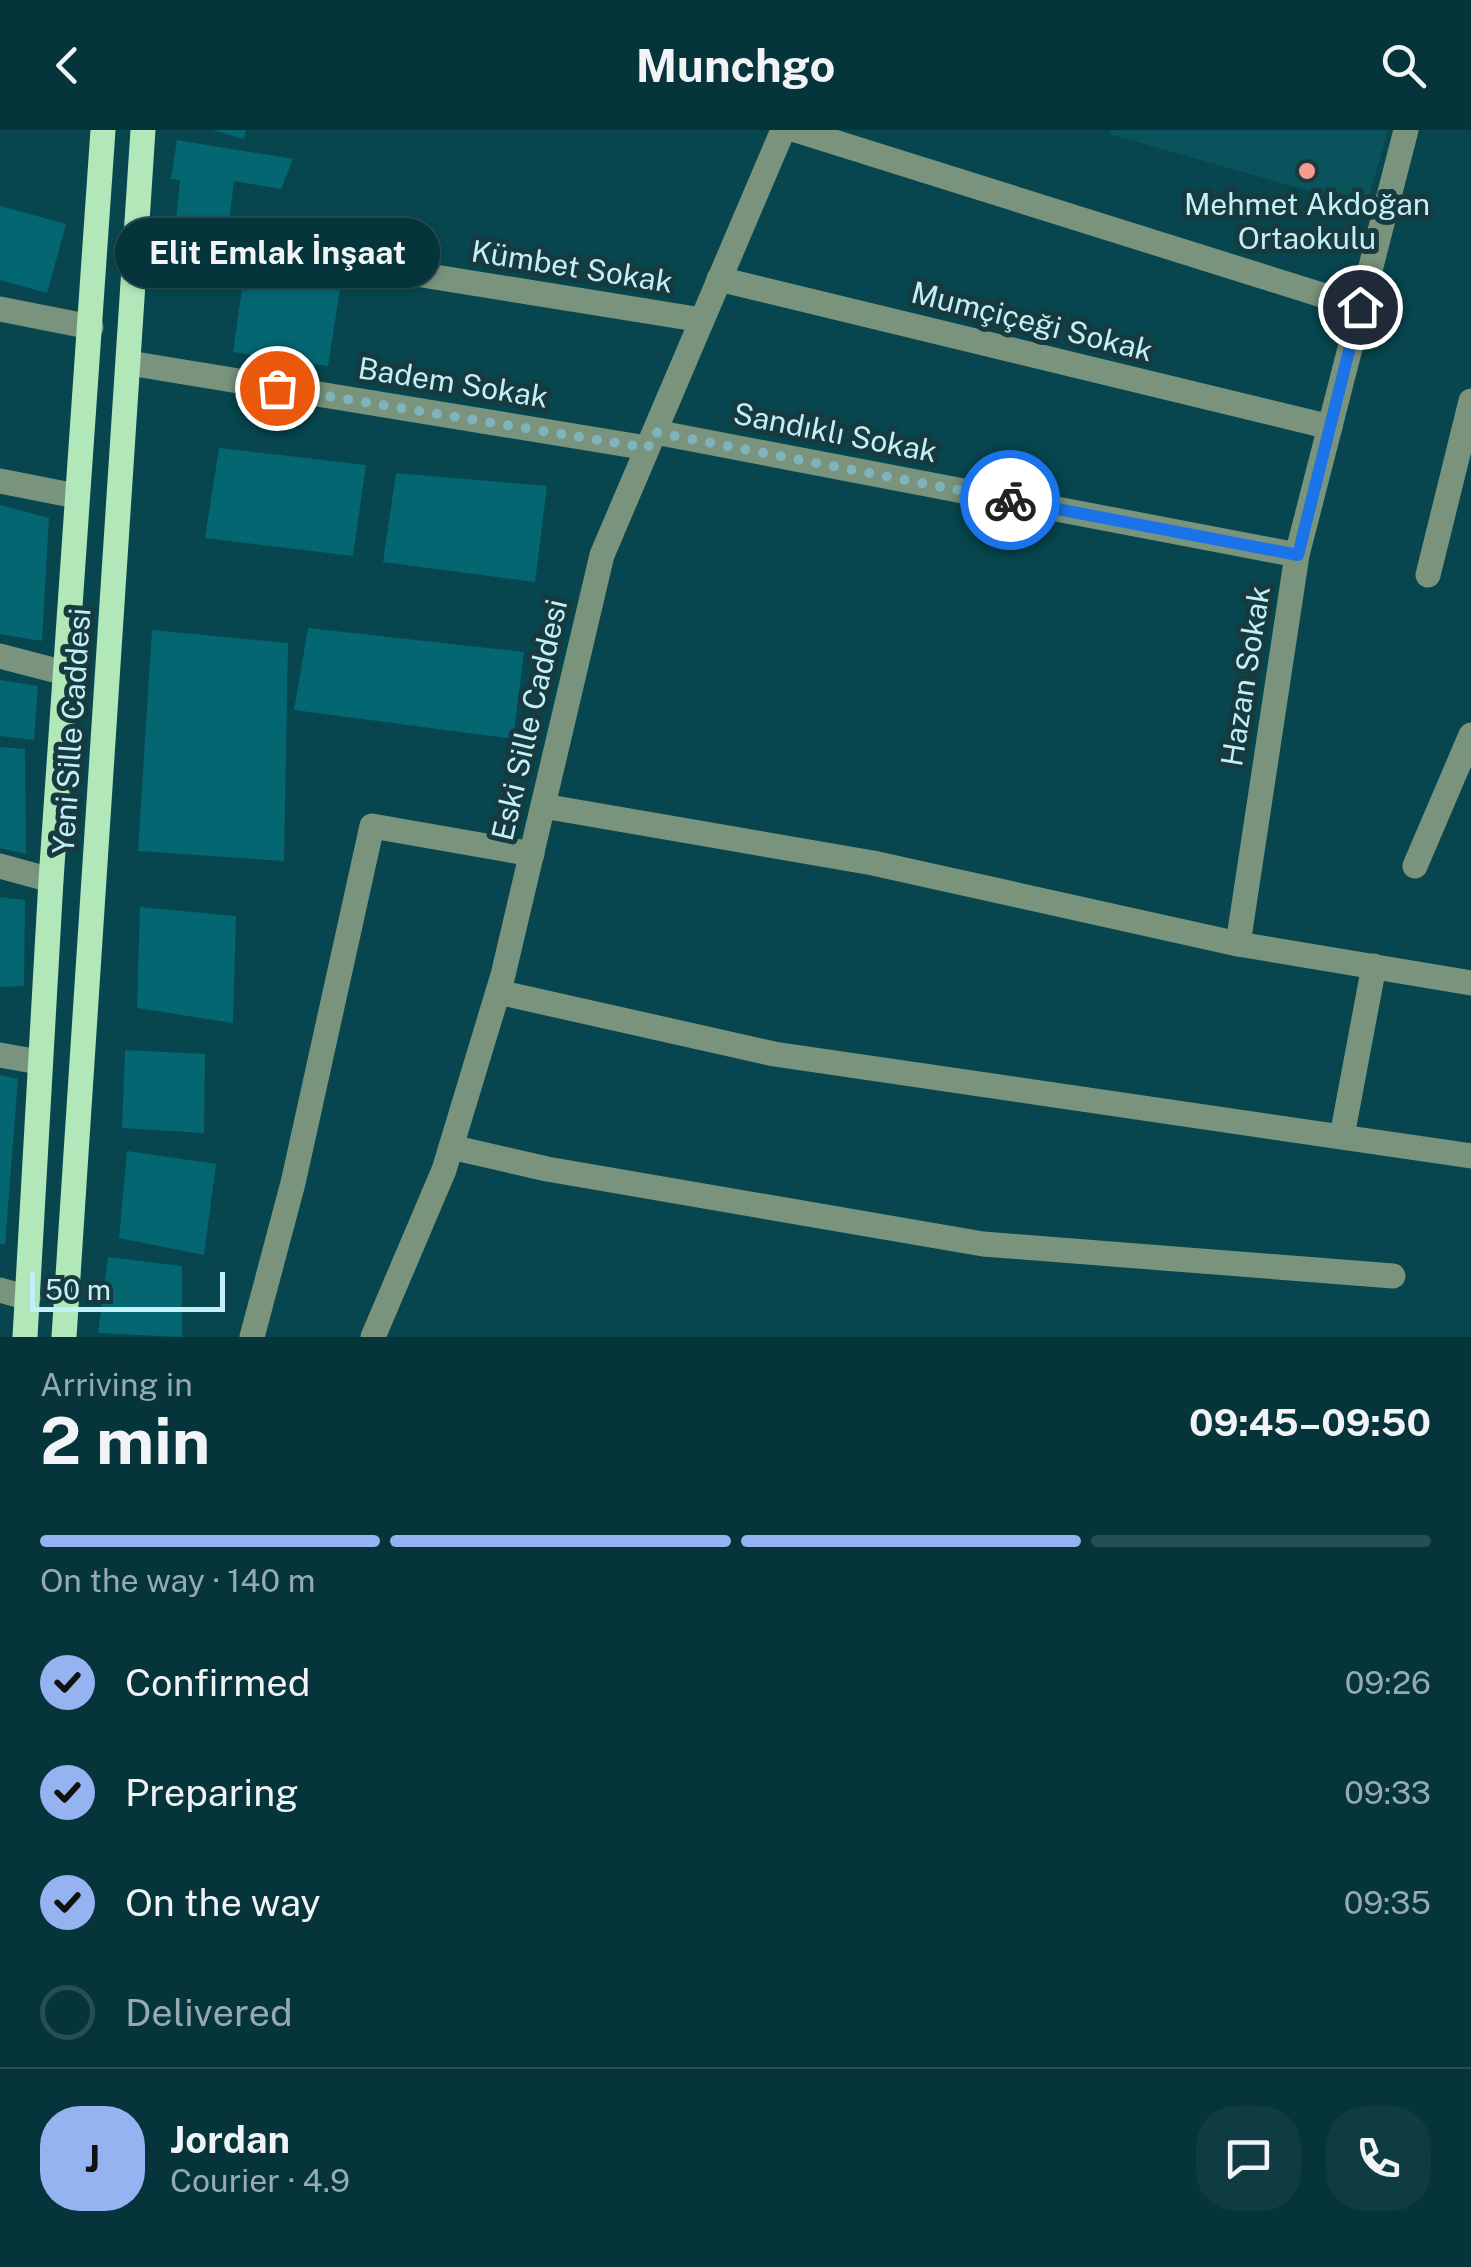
<!DOCTYPE html>
<meta charset="utf-8">
<style>
:root{--surface:#05343a;--page:#0e3c42;--text:#f1f3f6;--muted:#97aaaf;--line:#264f54;--accent:#95b2f1}
body{margin:0;font-family:"Public Sans",sans-serif;background:var(--page);color:var(--text);height:100vh;display:flex;flex-direction:column;font-size:38px;white-space:nowrap}
*{box-sizing:border-box;margin:0}
p{font-size:32px;color:var(--muted)}
.icon{flex:none;width:55px;height:55px;fill:none;stroke:currentColor;stroke-width:2;stroke-linecap:round;stroke-linejoin:round}
.map{position:relative;height:1207px;overflow:hidden}
.sheet{display:flex;flex-direction:column;background:var(--surface);flex:1}
.sheet>*{flex:none}
.scale{position:absolute;left:30px;bottom:25px;width:195px;box-sizing:border-box;padding-left:10px;border:5px solid #c1f0f8;border-top:0;font-size:28px;line-height:35px;white-space:nowrap;color:#c1f0f8;-webkit-text-stroke:8px #18393e;paint-order:stroke}
.pin{position:absolute;display:grid;place-items:center;width:85px;height:85px;color:#fff;margin:-42px;border:5px solid #fff;border-radius:50%;box-shadow:0 2px 10px #0007}
.courier{position:absolute;display:grid;place-items:center;width:100px;height:100px;margin:-50px;border:8px solid #1a73e8;border-radius:50%;background:#fff;color:#222;box-shadow:0 2px 12px #0007}
.bubble{position:absolute;height:70px;border-radius:35px;background:var(--surface);box-shadow:0 2px 8px #0004,0 0 0 2px var(--line);font-size:32px;font-weight:700;line-height:70px;text-align:center}
.headline em{font-style:normal;font-weight:700}
.headline div{display:flex;flex-direction:column-reverse}
.headline{display:flex;align-items:center;justify-content:space-between;height:170px;padding:0 40px}
h1{font-size:65px;font-weight:700;line-height:75px}
.bar{display:grid;grid-template-columns:repeat(4,1fr);gap:15px 10px;align-content:center;height:120px;padding:0 40px}
.bar i{height:12px;border-radius:8px;background:var(--line)}
.bar .current{background:var(--accent)}
.bar p{grid-column:span 4}
.line{display:flex;align-items:center;gap:25px;padding:0 40px;border-top:2px solid var(--line)}
.line div{flex:1}
.round{display:grid;place-items:center;flex:none;width:105px;height:105px;border-radius:40px;background:var(--page)}
ol{padding:0 40px;list-style:none}
li{display:flex;align-items:center;gap:30px;height:110px}
li p{margin-inline-start:auto}
li .icon{padding:10px;border-radius:50%;background:var(--accent);color:#111;stroke-width:4}
li:last-child{color:var(--muted)}
li i{width:55px;height:55px;border:5px solid var(--line);border-radius:50%}
header{display:flex;justify-content:space-between;align-items:center;height:130px;padding:0 40px;background:var(--surface);font-size:45px;font-weight:700}
.map>svg:first-child{display:block}
</style>
<header><svg class="icon" aria-label="back" viewBox="0 0 24 24"><path d="M15 5l-7 7 7 7"/></svg>Munchgo<svg class="icon" aria-label="search" viewBox="0 0 24 24"><circle cx="10" cy="10" r="6"/><path d="M15 15l6 6"/></svg></header>
<div class="map">
<svg width="1471" height="1207" viewBox="0 0 1471 1207">
<rect width="100%" height="100%" fill="#07464e"/>
<!-- built -->
<polygon fill="#0b535c" points="1110,0 1388,0 1366,77 1109,4"/>
<!-- building -->
<g fill="#046671">
<polygon points="212,0 246,0 244,9"/>
<polygon points="177,10 293,29 281,59 234,51 229,94 176,88 180,50 171,49"/>
<polygon points="0,76 66,94 47,163 0,150"/>
<polygon points="244,145 340,159 328,236 233,222"/>
<polygon points="219,318 366,335 353,426 205,408"/>
<polygon points="396,343 547,356 535,452 383,432"/>
<polygon points="0,375 49,388 42,511 0,504"/>
<polygon points="308,498 524,522 513,609 294,580"/>
<polygon points="152,500 288,513 284,731 138,721"/>
<polygon points="0,550 38,556 34,610 0,606"/>
<polygon points="0,617 25,619 26,724 0,718"/>
<polygon points="0,767 25,770 24,856 0,857"/>
<polygon points="140,777 236,786 233,893 137,878"/>
<polygon points="125,920 205,924 204,1003 122,998"/>
<polygon points="0,945 18,949 5,1115 0,1114"/>
<polygon points="127,1021 216,1034 204,1125 119,1108"/>
<polygon points="108,1127 182,1136 182,1207 98,1203"/>
</g>
<g fill="none" stroke-linecap="round" stroke-linejoin="round">
<!-- minor -->
<g stroke="#79937c" stroke-width="25">
<polyline points="796,0 1360,177"/>
<polyline points="137,99 702,190"/>
<polyline points="719,149 1330,297"/>
<polyline points="0,179 91,197"/>
<polyline points="129,233 647,318"/>
<polyline points="655,302 1297,425"/>
<polyline points="0,351 76,366"/>
<polyline points="1428,445 1471,271"/>
<polyline points="0,526 65,543"/>
<polyline points="543,676 873,733 1238,814 1471,853"/>
<polyline points="0,736 51,750"/>
<polyline points="1415,736 1471,605"/>
<polyline points="1238,814 1297,425 1406,0"/>
<polyline points="498,862 774,924 1471,1026"/>
<polyline points="0,925 39,932"/>
<polyline points="1342,1006 1374,836"/>
<polyline points="451,1017 547,1039 983,1114 1393,1146"/>
<polyline points="0,1160 28,1168"/>
<polyline points="252,1207 293,1053 372,696 532,724"/>
<polyline points="373,1207 444,1040 503,845 602,425 783,0"/>
</g>
<!-- major -->
<g stroke="#b1e7b9" stroke-width="25">
<polyline points="25,1207 51,750 103,0"/>
<polyline points="64,1207 143,0"/>
</g>
</g>
<g fill="none" stroke-linecap="round" stroke-linejoin="round">
<!-- done -->
<polyline stroke="#80b4bc" stroke-width="10" stroke-dasharray="0 18" points="277,258 648,318 654,302 1010,370"/>
<!-- route -->
<polyline stroke="#1a73e8" stroke-width="12" points="1010,370 1298,425 1360,177"/>
</g>
<!-- markers -->
<circle fill="#f59c90" stroke="#18393e" stroke-width="4" cx="1307" cy="41" r="10"/>
<g text-anchor="middle" stroke-width="10" stroke-linejoin="round" paint-order="stroke">
<!-- poi labels -->
<g font-size="30" fill="#c1f0f8" stroke="#18393e">
<text x="1307" y="85">Mehmet Akdoğan<tspan x="1307" dy="34">Ortaokulu</tspan></text>
</g>
<!-- street labels -->
<g font-size="30" fill="#c1f0f8" stroke="#18393e">
<text transform="translate(572 137) rotate(9)" y="10">Kümbet Sokak</text>
<text transform="translate(1032 192) rotate(14)" y="10">Mumçiçeği Sokak</text>
<text transform="translate(453 253) rotate(9)" y="10">Badem Sokak</text>
<text transform="translate(835 303) rotate(11)" y="10">Sandıklı Sokak</text>
<text transform="translate(1246 546) rotate(-81)" y="10">Hazan Sokak</text>
<text transform="translate(530 590) rotate(-77)" y="10">Eski Sille Caddesi</text>
<text transform="translate(72 601) rotate(-86)" y="10">Yeni Sille Caddesi</text>
</g>
</g>
</svg>
<div class="scale">50 m</div>
<div class="pin" style="left:277px;top:258px;background:#ea580c"><svg class="icon" aria-label="bag" viewBox="0 0 24 24"><path d="M5 8h14l-1 12H6zM9 8a3 3 0 0 1 6 0"/></svg></div>
<div class="pin" style="left:1360px;top:177px;background:#1f2937"><svg class="icon" aria-label="home" viewBox="0 0 24 24"><path d="M3 11l9-7 9 7M6 9v11h12V9"/></svg></div>
<div class="courier" style="left:1010px;top:370px"><svg class="icon" aria-label="bike" viewBox="0 0 24 24"><circle cx="6" cy="16" r="4"/><circle cx="18" cy="16" r="4"/><path d="M6 16l4-8h5l3 8M10 8l3 8H6M13 5h3"/></svg></div>
<div class="bubble" style="left:115px;top:88px;width:325px">Elit Emlak İnşaat</div>
</div>
<section class="sheet">
<div class="headline"><div><h1>2 min</h1><p>Arriving in</p></div><em>09:45–09:50</em></div>
<div class="bar"><i class="current"></i><i class="current"></i><i class="current"></i><i></i><p>On the way · 140 m</p></div>
<ol>
<li><svg class="icon" aria-label="check" viewBox="0 0 24 24"><path d="M5 12l5 5 9-10"/></svg>Confirmed<p>09:26</p></li>
<li><svg class="icon" aria-label="check" viewBox="0 0 24 24"><path d="M5 12l5 5 9-10"/></svg>Preparing<p>09:33</p></li>
<li><svg class="icon" aria-label="check" viewBox="0 0 24 24"><path d="M5 12l5 5 9-10"/></svg>On the way<p>09:35</p></li>
<li><i></i>Delivered</li>
</ol>
<div class="line" style="height:180px"><b class="round" style="background:var(--accent);color:#111">J</b><div><b>Jordan</b><p>Courier · 4.9</p></div><a class="round"><svg class="icon" aria-label="chat" viewBox="0 0 24 24"><path d="M4 5h16v11H9l-5 4z"/></svg></a><a class="round"><svg class="icon" aria-label="phone" viewBox="0 0 24 24"><path d="M5 4h4l2 5-3 2q2 4 5 5l2-3 5 2v4C11 20 4 13 5 4z"/></svg></a></div>
</section>
